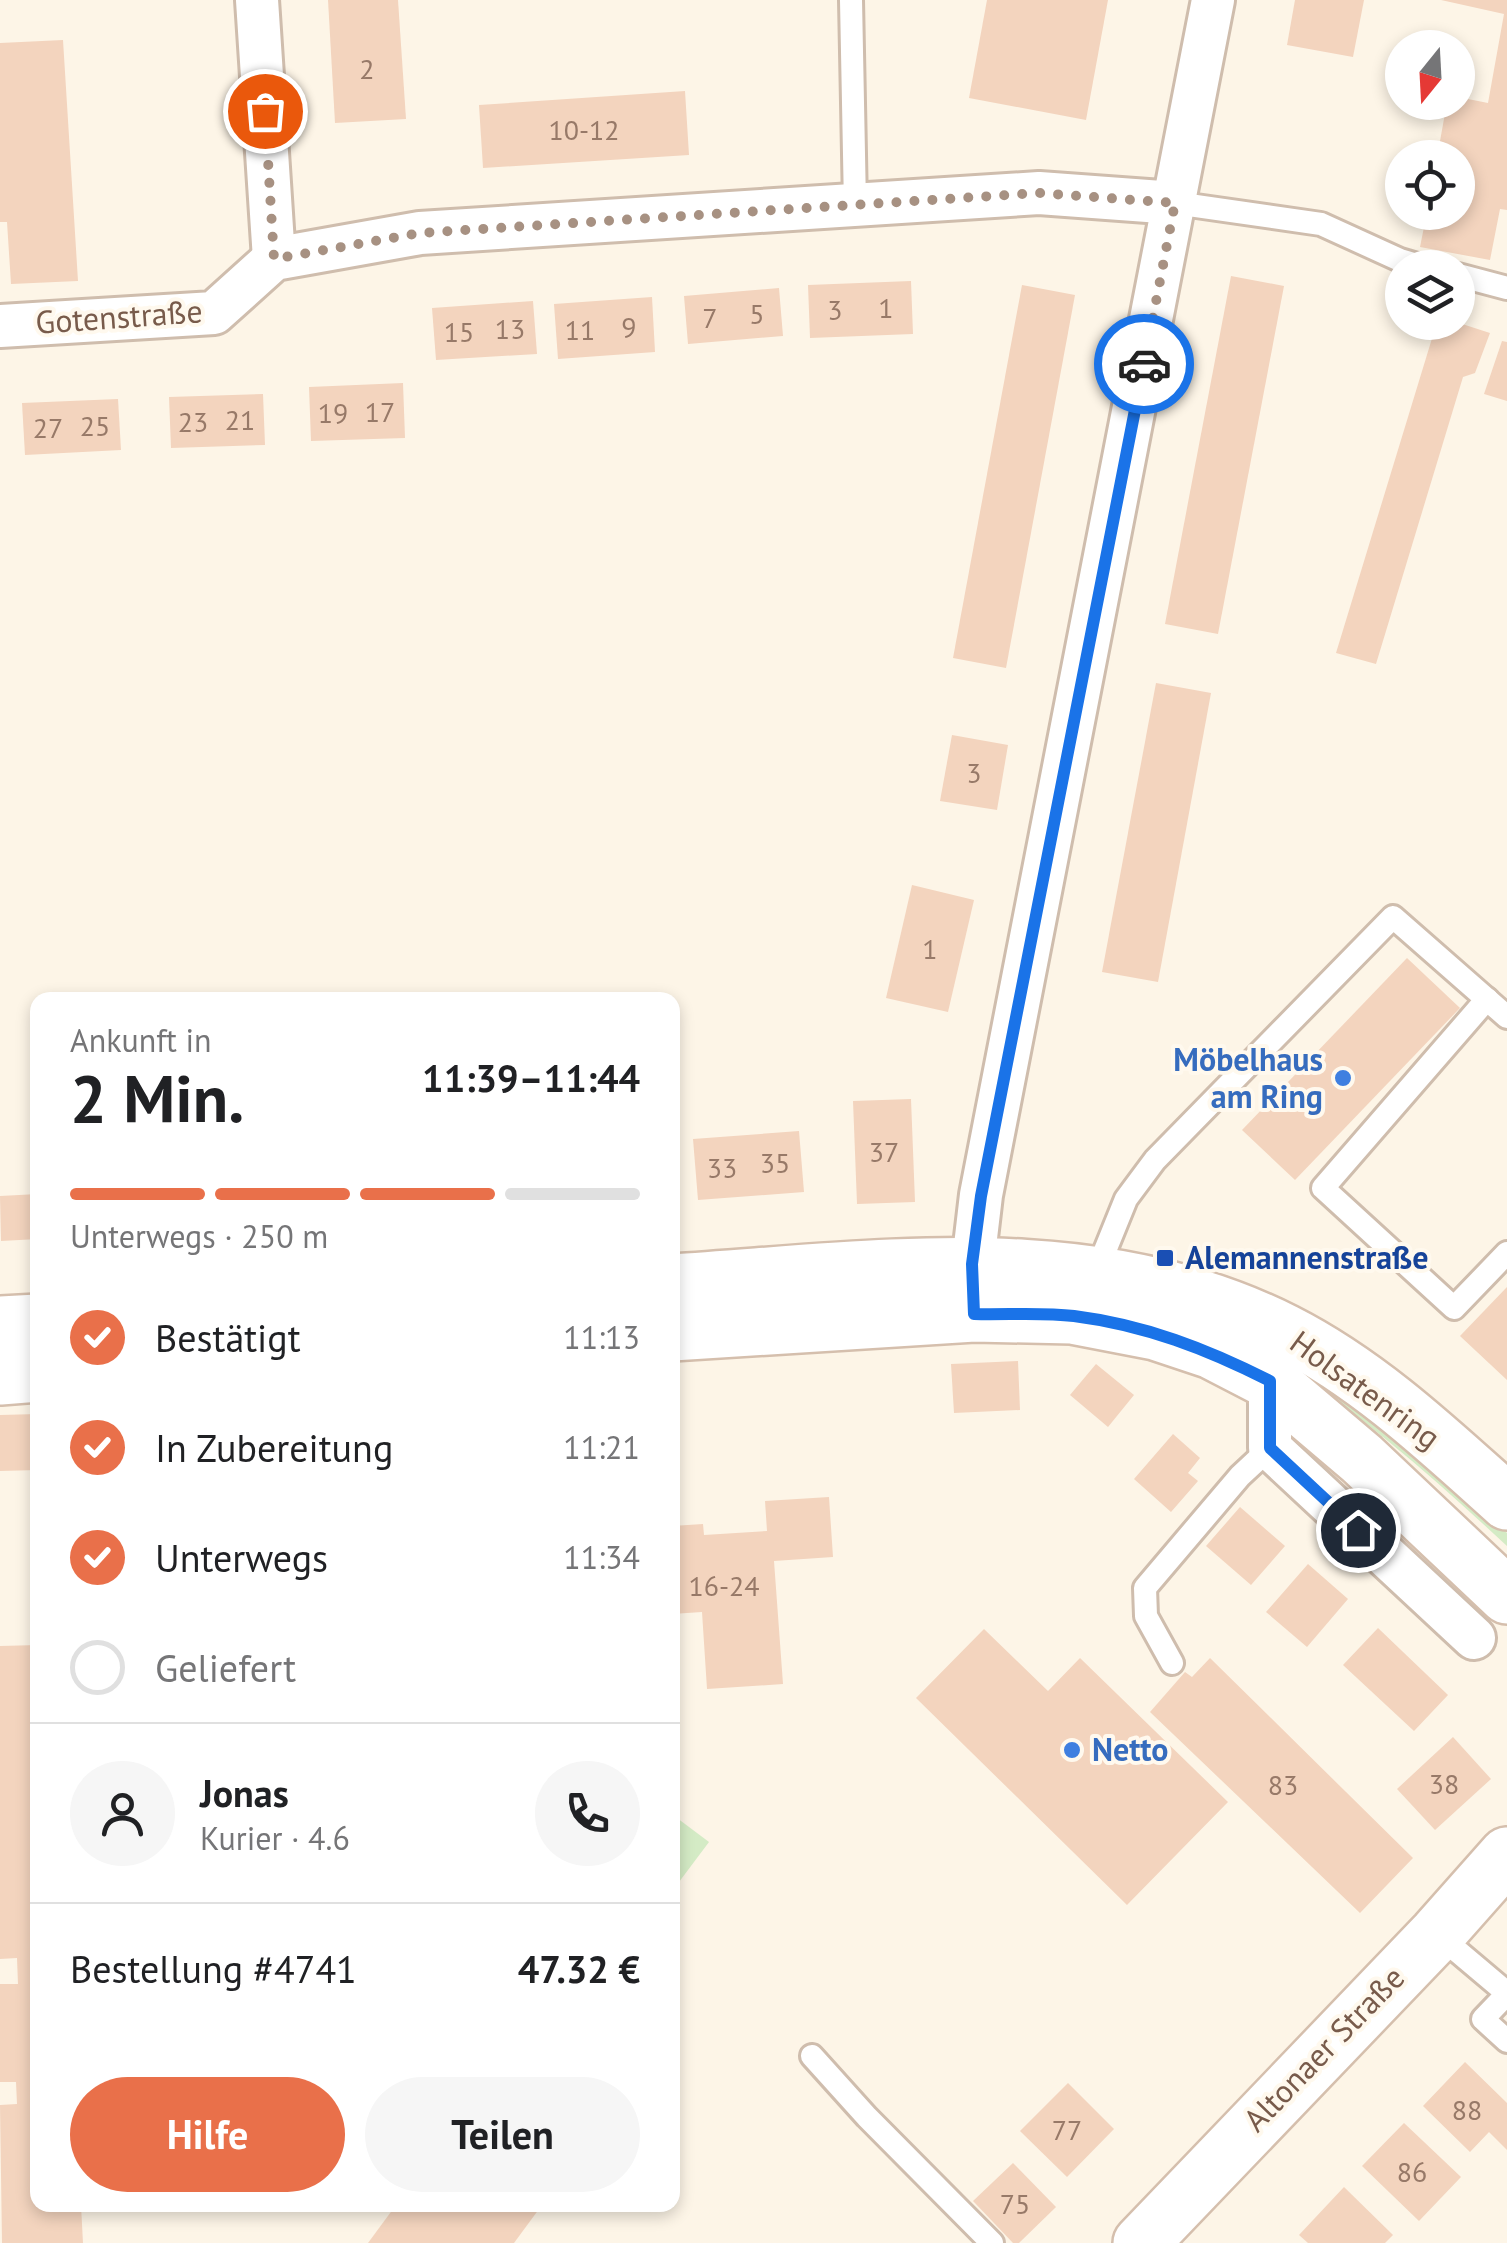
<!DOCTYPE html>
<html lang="de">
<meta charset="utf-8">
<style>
:root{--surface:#fff;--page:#f6f6f6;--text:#202124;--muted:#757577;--line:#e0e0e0;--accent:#e9704a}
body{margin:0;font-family:"PT Sans",sans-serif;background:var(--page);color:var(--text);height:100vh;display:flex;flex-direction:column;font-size:38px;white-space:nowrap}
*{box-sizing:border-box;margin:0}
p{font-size:32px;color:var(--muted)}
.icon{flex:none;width:55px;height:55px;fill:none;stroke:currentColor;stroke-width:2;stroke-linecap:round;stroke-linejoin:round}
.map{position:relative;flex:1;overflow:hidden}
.sheet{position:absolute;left:30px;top:992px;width:650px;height:1220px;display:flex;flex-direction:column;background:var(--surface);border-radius:20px;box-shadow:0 5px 15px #0003}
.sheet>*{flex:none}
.needle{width:65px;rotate:198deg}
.tools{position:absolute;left:1385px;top:30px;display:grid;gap:20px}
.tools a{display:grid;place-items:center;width:90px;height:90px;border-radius:50%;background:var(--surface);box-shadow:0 5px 15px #0003;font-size:50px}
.pin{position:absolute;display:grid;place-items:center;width:85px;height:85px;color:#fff;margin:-42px;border:5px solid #fff;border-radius:50%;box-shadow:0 2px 10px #0007}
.courier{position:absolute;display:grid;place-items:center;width:100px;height:100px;margin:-50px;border:8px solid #1a73e8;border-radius:50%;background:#fff;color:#222;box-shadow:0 2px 12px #0007}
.overview em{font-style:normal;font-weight:600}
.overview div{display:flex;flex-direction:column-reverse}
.overview{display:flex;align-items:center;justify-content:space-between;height:170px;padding:0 40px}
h1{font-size:65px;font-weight:600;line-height:75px}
.bar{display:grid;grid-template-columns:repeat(4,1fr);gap:15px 10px;align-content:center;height:120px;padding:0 40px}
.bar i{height:12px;border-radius:8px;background:var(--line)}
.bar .current{background:var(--accent)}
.bar p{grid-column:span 4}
.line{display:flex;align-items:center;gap:25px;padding:0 40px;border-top:2px solid var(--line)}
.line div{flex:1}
.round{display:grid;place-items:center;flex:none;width:105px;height:105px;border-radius:52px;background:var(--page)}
ol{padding:0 40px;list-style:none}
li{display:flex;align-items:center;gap:30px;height:110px}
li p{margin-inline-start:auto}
li .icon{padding:10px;border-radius:50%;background:var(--accent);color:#fff;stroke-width:4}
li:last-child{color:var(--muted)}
li i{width:55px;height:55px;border:5px solid var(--line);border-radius:50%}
.cta{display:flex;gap:20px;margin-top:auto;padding:20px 40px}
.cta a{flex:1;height:115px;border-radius:60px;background:var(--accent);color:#fff;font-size:40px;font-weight:600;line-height:115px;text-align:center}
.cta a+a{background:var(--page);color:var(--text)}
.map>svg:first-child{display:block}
</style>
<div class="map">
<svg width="1507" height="2243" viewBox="0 0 1507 2243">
<rect width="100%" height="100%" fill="#fdf5e7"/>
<!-- green -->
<g fill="#d4ebc5">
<path d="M1292,1358L1419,1452L1507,1533V1546C1437,1481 1367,1419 1287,1366Z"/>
<polygon points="673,1815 709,1842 673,1890"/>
</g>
<!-- building -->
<g fill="#f3d4be">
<polygon points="328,0 398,0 406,119 335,123"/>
<polygon points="987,0 1108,0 1086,120 969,98"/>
<polygon points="1295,0 1364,0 1353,57 1287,45"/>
<polygon points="1441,0 1507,0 1507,210 1500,209 1490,260 1420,247 1427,212 1458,212 1458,158 1437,158 1447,102 1458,102 1458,97 1488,103 1504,14"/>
<polygon points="63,40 78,281 11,284 7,222 0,222 0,43"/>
<polygon points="685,91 689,155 483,168 479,105"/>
<polygon points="1231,276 1284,286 1218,634 1165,624"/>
<polygon points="911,281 913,334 810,338 808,285"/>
<polygon points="1022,285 1075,295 1006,668 953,658"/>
<polygon points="779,288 783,336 688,344 684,296"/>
<polygon points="652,297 655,352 558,359 554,304"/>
<polygon points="533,301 537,354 436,360 432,308"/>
<polygon points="1437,322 1456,322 1490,333 1475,373 1463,377 1376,664 1336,653"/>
<polygon points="1502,341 1507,342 1507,401 1484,394"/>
<polygon points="403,383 405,438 311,441 309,387"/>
<polygon points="263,394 265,445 171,448 169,397"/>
<polygon points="118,399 121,450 25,455 22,403"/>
<polygon points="1156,683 1211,693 1158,982 1102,972"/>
<polygon points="952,735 1008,745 997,810 940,801"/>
<polygon points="912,885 974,900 948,1012 886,998"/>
<polygon points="1407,958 1460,1008 1295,1180 1242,1130"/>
<polygon points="911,1099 915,1202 857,1204 853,1101"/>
<polygon points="799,1131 804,1192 698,1200 693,1139"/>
<polygon points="38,1194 38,1239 1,1241 0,1196"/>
<polygon points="1507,1287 1507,1380 1460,1336"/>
<polygon points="1018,1361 1020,1410 954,1413 951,1364"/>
<polygon points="1096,1364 1134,1395 1108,1427 1070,1395"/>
<polygon points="38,1414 38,1470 0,1471 0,1415"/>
<polygon points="1173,1434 1200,1458 1188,1473 1198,1481 1171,1512 1134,1479"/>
<polygon points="829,1497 833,1557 774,1561 783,1684 707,1689 702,1612 672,1614 672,1526 703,1524 704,1535 767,1531 765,1501"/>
<polygon points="1240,1507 1285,1546 1251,1585 1206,1546"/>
<polygon points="1308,1564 1348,1599 1307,1647 1266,1612"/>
<polygon points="1378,1628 1448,1695 1414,1731 1343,1665"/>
<polygon points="984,1629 1048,1691 1080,1658 1228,1802 1127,1905 916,1698"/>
<polygon points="38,1645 38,2205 81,2205 83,2243 2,2243 0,2105 17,2104 16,2082 0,2082 0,1984 18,1984 17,1958 0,1959 0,1646"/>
<polygon points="1210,1658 1413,1858 1360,1913 1150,1712 1185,1672 1192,1677"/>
<polygon points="1453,1737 1491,1779 1435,1830 1397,1789"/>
<polygon points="1465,2062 1507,2103 1507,2150 1489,2132 1470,2152 1423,2106"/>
<polygon points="1068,2083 1114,2129 1067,2177 1020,2131"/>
<polygon points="1404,2123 1461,2177 1419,2221 1362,2166"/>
<polygon points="1013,2163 1056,2207 1019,2243 1013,2243 973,2201"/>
<polygon points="1344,2187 1393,2235 1385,2243 1308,2243 1299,2235"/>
<polygon points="396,2205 542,2205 514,2243 368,2243"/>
</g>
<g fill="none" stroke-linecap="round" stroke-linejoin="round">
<!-- lane casing -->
<g stroke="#cfbdad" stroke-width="28">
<g id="lane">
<polyline points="851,0 855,205"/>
<polyline points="1175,203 1321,224 1400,260 1427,268"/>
<polyline points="1458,275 1507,288"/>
<polyline points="1487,999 1323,1188 1454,1308 1507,1253"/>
<polyline points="1096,1273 1126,1199 1155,1160 1393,917 1507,1017"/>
<polyline points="1172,1663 1146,1616 1145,1588 1240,1476 1270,1448"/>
<polyline points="1437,1934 1507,1993"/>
<polyline points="1506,1995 1483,2019 1507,2041"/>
<polyline points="812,2056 867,2117 992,2243"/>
</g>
</g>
<!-- street casing -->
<g stroke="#cfbdad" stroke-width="48">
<g id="street">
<polyline points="257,0 274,259"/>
<polyline points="0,326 214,313 274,259 420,233 1039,193 1175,203"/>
<polyline points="973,1294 973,1263 981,1195 1213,0"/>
<polyline points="1270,1381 1270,1448 1474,1638"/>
</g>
</g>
<!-- secondary casing -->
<g stroke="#d5bfad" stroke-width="60">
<g id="secondary">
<path d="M672,1282C878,1269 1093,1235 1285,1332C1368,1374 1438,1440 1507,1502"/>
<polyline points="0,1324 38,1322"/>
<polyline points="672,1333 974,1314 1072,1316 1155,1332 1212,1351 1270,1381 1362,1459 1507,1596"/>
<polyline points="0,1377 38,1374"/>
<polyline points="1141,2243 1437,1934 1507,1855"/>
</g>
</g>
<!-- lane -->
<use href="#lane" stroke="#fff" stroke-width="22"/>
<!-- street -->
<use href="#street" stroke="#fff" stroke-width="42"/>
<!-- secondary -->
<use href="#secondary" stroke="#fff" stroke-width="55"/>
</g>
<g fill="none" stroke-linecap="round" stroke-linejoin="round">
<!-- done -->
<polyline stroke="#a79182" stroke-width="10" stroke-dasharray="0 18" points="265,111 274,259 420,233 1039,193 1175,203 1144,364"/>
<!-- route -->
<path stroke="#1a73e8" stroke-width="12" d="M1144,364L981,1196L972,1264L974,1314C1007,1315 1041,1312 1074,1316C1145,1325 1207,1349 1270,1381V1448L1358,1530"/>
</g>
<!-- markers -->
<g fill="#3f7fe0" stroke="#fff9ee" stroke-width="4">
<circle cx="1343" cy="1078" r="10"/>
<circle cx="1072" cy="1750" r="10"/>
</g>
<rect fill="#1a4fb4" stroke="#fff9ee" stroke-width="4" x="1155" y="1248" width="20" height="20" rx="5"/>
<g text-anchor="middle" stroke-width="8" stroke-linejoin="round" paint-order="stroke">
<!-- number labels -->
<g font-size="28" fill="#977968">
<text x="367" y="79">2</text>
<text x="584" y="140">10-12</text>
<text x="886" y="318">1</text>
<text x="835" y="320">3</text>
<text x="757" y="324">5</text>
<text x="710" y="328">7</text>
<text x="629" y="337">9</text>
<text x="510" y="339">13</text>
<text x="580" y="340">11</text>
<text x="459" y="342">15</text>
<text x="380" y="422">17</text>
<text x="333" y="423">19</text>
<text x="240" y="430">21</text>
<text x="193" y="432">23</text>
<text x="95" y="436">25</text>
<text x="48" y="438">27</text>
<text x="974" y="783">3</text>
<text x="930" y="959">1</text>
<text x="884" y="1162">37</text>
<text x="775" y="1173">35</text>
<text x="722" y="1178">33</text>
<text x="724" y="1596">16-24</text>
<text x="1444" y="1794">38</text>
<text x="1283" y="1795">83</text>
<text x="1467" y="2120">88</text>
<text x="1067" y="2140">77</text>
<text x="1412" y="2182">86</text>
<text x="1015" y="2214">75</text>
</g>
<!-- street labels -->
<g font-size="32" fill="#785b4b" stroke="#fff9ee">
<text transform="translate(119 317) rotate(-4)" y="11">Gotenstraße</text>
<text transform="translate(1365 1390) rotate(36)" y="11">Holsatenring</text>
<text transform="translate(1324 2049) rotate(-46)" y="11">Altonaer Straße</text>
</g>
<!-- shop labels -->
<g font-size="32" font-weight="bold" fill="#366cbe" stroke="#fff9ee" text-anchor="end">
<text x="1323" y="1071">Möbelhaus<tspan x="1323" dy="37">am Ring</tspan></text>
<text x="1092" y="1761" text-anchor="start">Netto</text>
</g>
<!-- transit labels -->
<g font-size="32" font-weight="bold" fill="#164399" stroke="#fff9ee" text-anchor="start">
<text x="1185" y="1269">Alemannenstraße</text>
</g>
</g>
</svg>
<div class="tools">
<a><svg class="needle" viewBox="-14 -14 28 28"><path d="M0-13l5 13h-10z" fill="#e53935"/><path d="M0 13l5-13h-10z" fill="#757577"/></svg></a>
<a><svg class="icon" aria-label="locate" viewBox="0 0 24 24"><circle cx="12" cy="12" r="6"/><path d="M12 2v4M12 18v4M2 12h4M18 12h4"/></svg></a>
<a><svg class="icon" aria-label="layers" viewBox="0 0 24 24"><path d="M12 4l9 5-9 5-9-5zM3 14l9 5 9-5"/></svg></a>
</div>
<div class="pin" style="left:265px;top:111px;background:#ea580c"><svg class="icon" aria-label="bag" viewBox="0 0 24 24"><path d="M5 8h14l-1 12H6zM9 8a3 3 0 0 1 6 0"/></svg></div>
<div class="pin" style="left:1358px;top:1530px;background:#1f2937"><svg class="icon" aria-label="home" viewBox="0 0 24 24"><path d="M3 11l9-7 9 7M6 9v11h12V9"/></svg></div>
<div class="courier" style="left:1144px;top:364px"><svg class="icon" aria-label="car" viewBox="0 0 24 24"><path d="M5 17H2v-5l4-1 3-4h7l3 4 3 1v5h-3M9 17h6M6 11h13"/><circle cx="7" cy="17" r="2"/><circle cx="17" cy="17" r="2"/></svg></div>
<section class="sheet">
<div class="overview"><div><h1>2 Min.</h1><p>Ankunft in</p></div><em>11:39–11:44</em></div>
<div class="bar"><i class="current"></i><i class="current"></i><i class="current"></i><i></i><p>Unterwegs · 250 m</p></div>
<ol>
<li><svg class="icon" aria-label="check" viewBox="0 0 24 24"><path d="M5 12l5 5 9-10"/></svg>Bestätigt<p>11:13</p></li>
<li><svg class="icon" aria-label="check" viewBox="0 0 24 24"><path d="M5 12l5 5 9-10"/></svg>In Zubereitung<p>11:21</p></li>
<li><svg class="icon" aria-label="check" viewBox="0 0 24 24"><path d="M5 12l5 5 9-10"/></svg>Unterwegs<p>11:34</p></li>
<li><i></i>Geliefert</li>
</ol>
<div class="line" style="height:180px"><a class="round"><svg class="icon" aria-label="person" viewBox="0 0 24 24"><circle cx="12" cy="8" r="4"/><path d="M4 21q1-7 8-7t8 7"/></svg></a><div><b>Jonas</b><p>Kurier · 4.6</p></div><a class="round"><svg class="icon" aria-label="phone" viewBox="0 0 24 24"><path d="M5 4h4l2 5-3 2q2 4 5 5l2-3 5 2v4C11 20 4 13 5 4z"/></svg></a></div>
<div class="line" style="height:130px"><div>Bestellung #4741</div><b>47.32 €</b></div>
<div class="cta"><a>Hilfe</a><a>Teilen</a></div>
</section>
</div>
